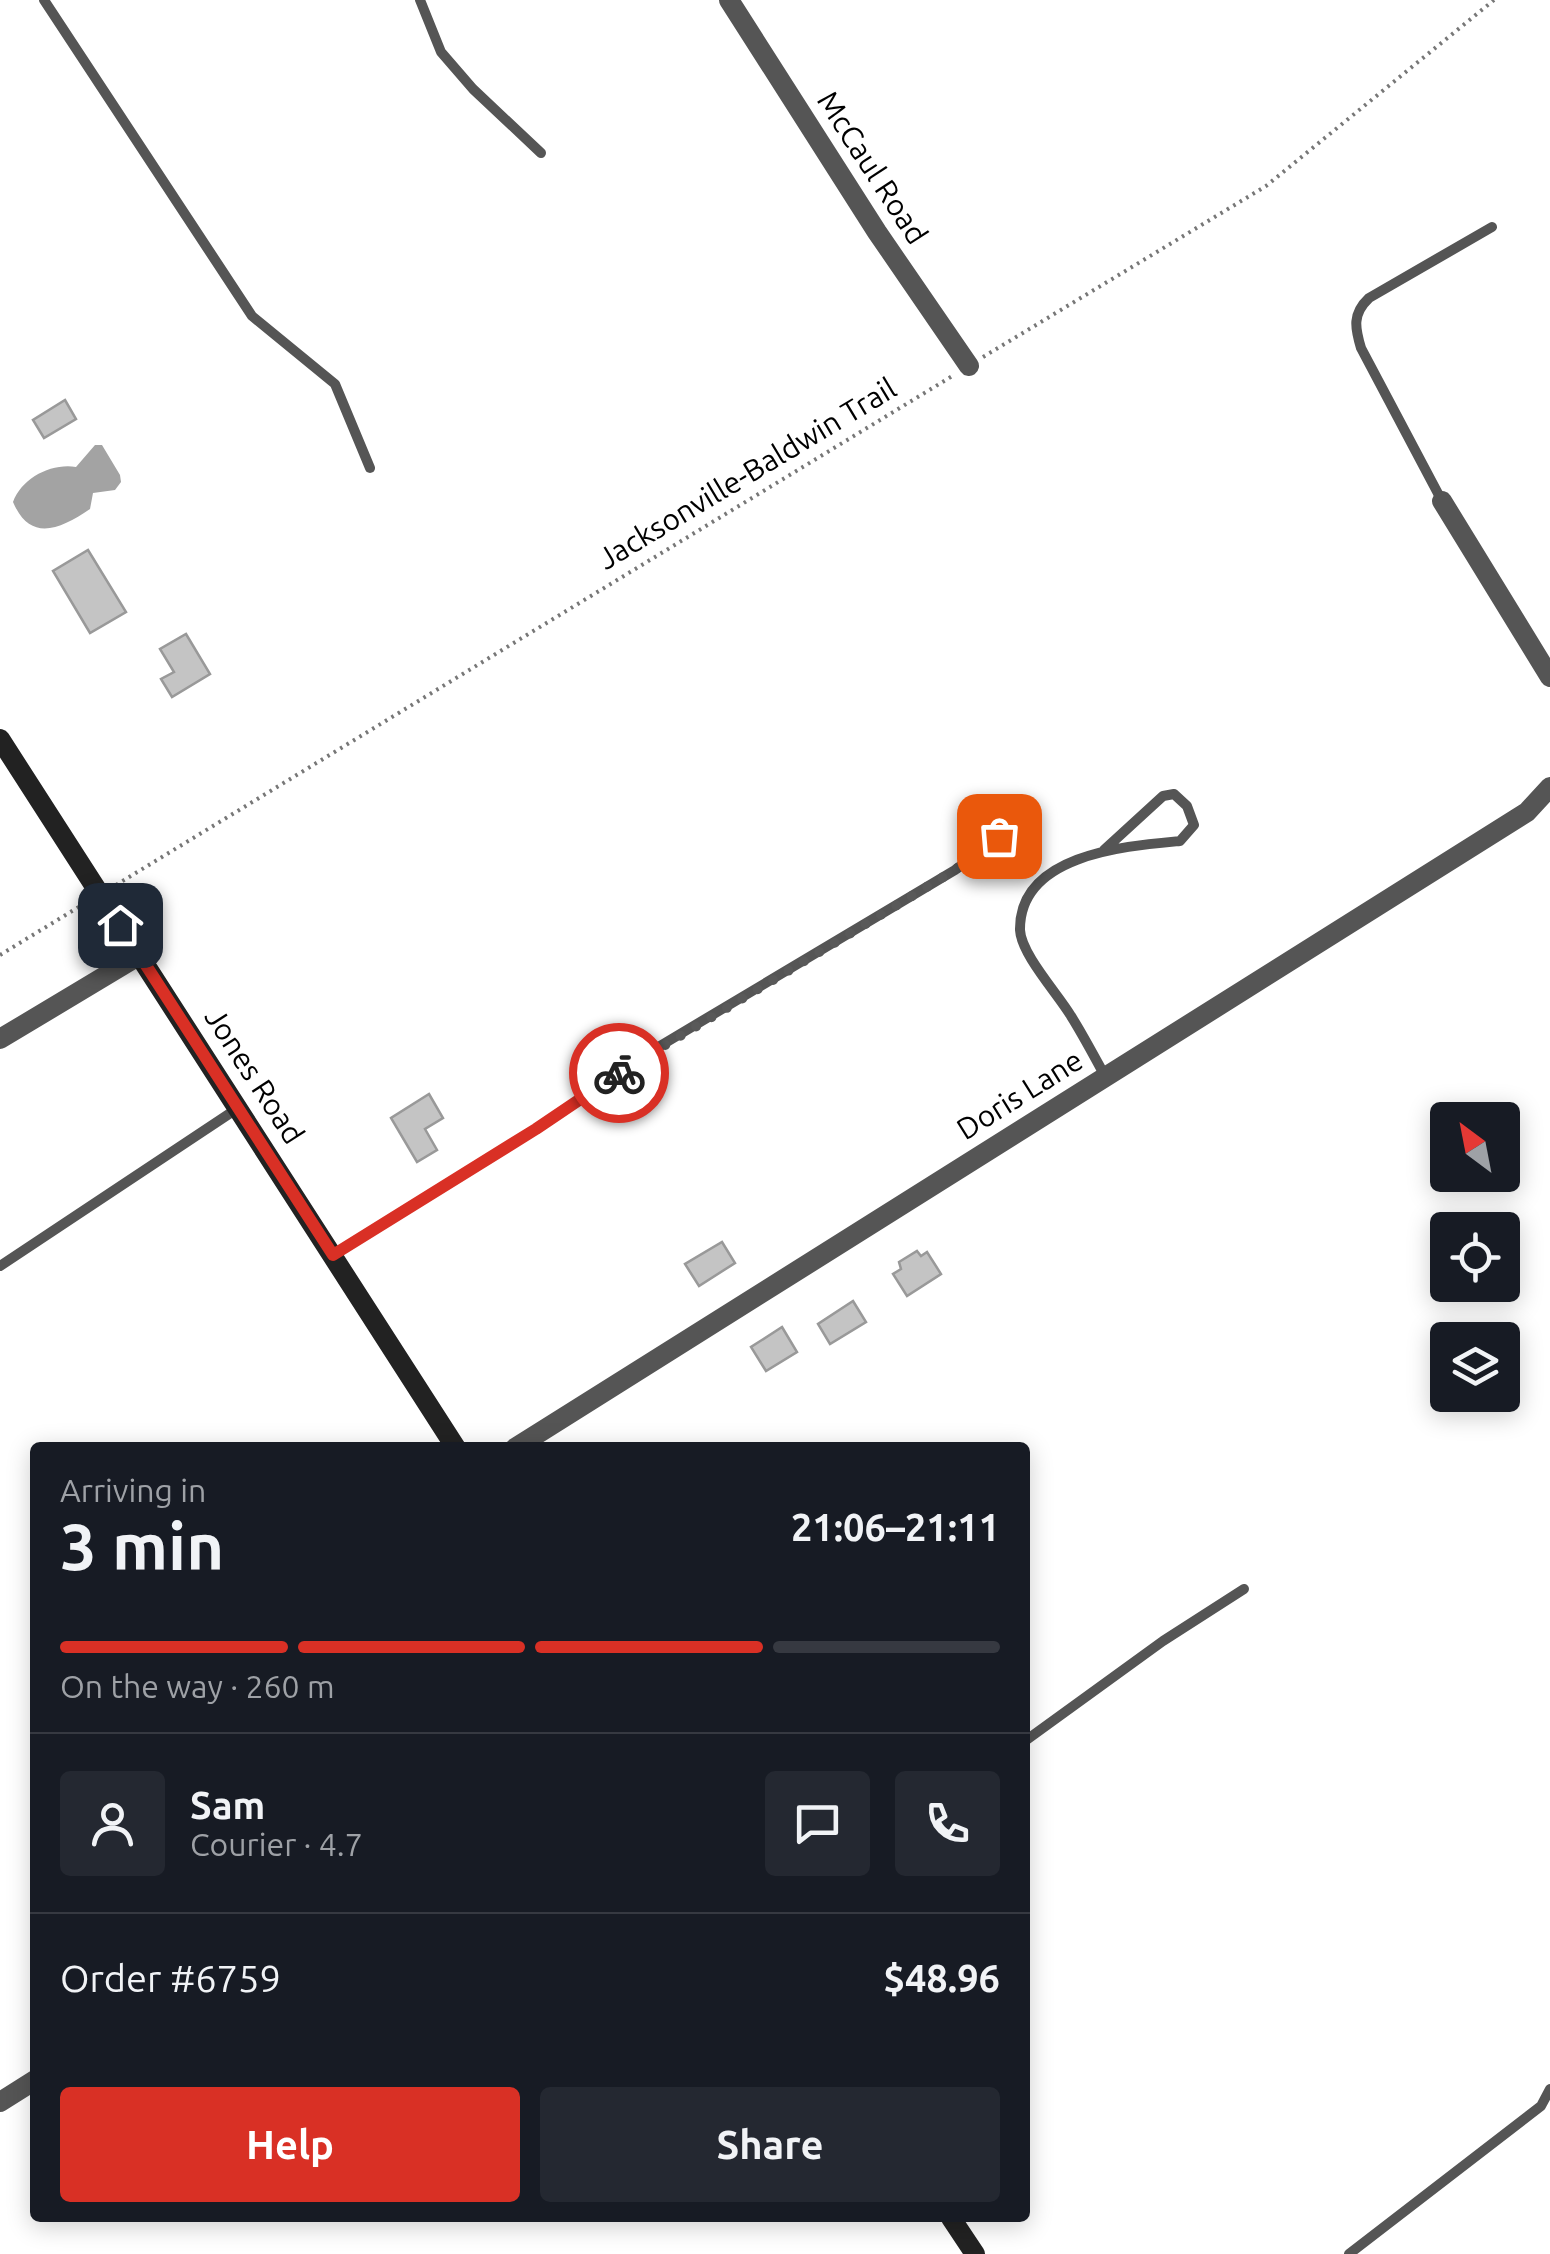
<!DOCTYPE html>
<meta charset="utf-8">
<style>
:root{--surface:#171b24;--page:#242831;--text:#f1f3f6;--muted:#9ea1a6;--line:#363941;--accent:#d93025}
body{margin:0;font-family:Ubuntu,sans-serif;background:var(--page);color:var(--text);height:100vh;display:flex;flex-direction:column;font-size:38px;white-space:nowrap}
*{box-sizing:border-box;margin:0}
p{font-size:32px;color:var(--muted)}
.icon{flex:none;width:55px;height:55px;fill:none;stroke:currentColor;stroke-width:2;stroke-linecap:round;stroke-linejoin:round}
.map{position:relative;flex:1;overflow:hidden}
.panel{position:absolute;left:30px;top:1442px;width:1000px;height:780px;display:flex;flex-direction:column;background:var(--surface);border-radius:10px;box-shadow:0 5px 25px #0003}
.panel>*{flex:none}
.needle{width:65px;rotate:328deg}
.fabs{position:absolute;left:1430px;top:1102px;display:grid;gap:20px}
.fabs a{display:grid;place-items:center;width:90px;height:90px;border-radius:10px;background:var(--surface);box-shadow:0 5px 25px #0003;font-size:50px}
.pin{position:absolute;display:grid;place-items:center;width:85px;height:85px;color:#fff;margin:-42px;border-radius:20px;box-shadow:0 5px 15px #0006}
.courier{position:absolute;display:grid;place-items:center;width:100px;height:100px;margin:-50px;border:8px solid #d93025;border-radius:50%;background:#fff;color:#222;box-shadow:0 2px 12px #0007}
.headline em{font-style:normal;font-weight:700}
.headline div{display:flex;flex-direction:column-reverse}
.headline{display:flex;align-items:center;justify-content:space-between;height:170px;padding:0 30px}
h1{font-size:65px;font-weight:700;line-height:75px}
.bar{display:grid;grid-template-columns:repeat(4,1fr);gap:15px 10px;align-content:center;height:120px;padding:0 30px}
.bar i{height:12px;border-radius:8px;background:var(--line)}
.bar .current{background:var(--accent)}
.bar p{grid-column:span 4}
.line{display:flex;align-items:center;gap:25px;padding:0 30px;border-top:2px solid var(--line)}
.line div{flex:1}
.round{display:grid;place-items:center;flex:none;width:105px;height:105px;border-radius:10px;background:var(--page)}
.button{display:flex;gap:20px;margin-top:auto;padding:20px 30px}
.button a{flex:1;height:115px;border-radius:10px;background:var(--accent);color:#fff;font-size:40px;font-weight:700;line-height:115px;text-align:center}
.button a+a{background:var(--page);color:var(--text)}
.map>svg:first-child{display:block}
</style>
<div class="map">
<svg width="1550" height="2254" viewBox="0 0 1550 2254">
<rect width="100%" height="100%" fill="#fff"/>
<!-- water -->
<path fill="#a3a3a3" d="M95,445H102L120,475L121,482L115,490L93,493L90,509C59,530 30,542 13,502C22,478 51,463 76,467Z"/>
<!-- building -->
<g fill="#c4c4c4" stroke="#999" stroke-width="2.5">
<polygon points="65,400 76,419 44,438 33,420"/>
<polygon points="88,550 126,612 90,633 53,571"/>
<polygon points="186,634 210,674 172,697 161,679 174,672 160,649"/>
<polygon points="429,1094 443,1118 425,1129 437,1150 417,1162 391,1118"/>
<polygon points="722,1242 735,1263 699,1286 685,1264"/>
<polygon points="917,1251 921,1256 927,1252 941,1274 907,1296 893,1274 901,1269 899,1262"/>
<polygon points="853,1301 866,1322 830,1344 818,1324"/>
<polygon points="782,1327 797,1352 766,1371 751,1347"/>
</g>
<g fill="none" stroke-linecap="round" stroke-linejoin="round">
<!-- path -->
<g stroke="#777" stroke-width="4" stroke-dasharray="2.5 5" stroke-linecap="butt">
<polyline points="983,357 1266,186 1494,0"/>
<polyline points="116,885 954,375"/>
<polyline points="0,955 82,905"/>
</g>
<!-- lane -->
<g stroke="#555" stroke-width="10">
<polyline points="44,0 252,316 335,384 370,468"/>
<polyline points="420,0 441,52 473,89 541,153"/>
<path d="M1442,501L1361,348C1355,328 1352,314 1369,298L1492,227"/>
<path d="M1104,850L1163,796L1174,794L1187,806L1194,825L1180,841C1126,846 1019,854 1020,930C1021,954 1058,994 1071,1016C1083,1035 1094,1056 1105,1076"/>
<polyline points="333,1255 536,1129 655,1049 955,870 1022,820"/>
<polyline points="0,1266 238,1108"/>
<polyline points="1025,1741 1163,1641 1244,1589"/>
<polyline points="1349,2254 1541,2106 1550,2089"/>
</g>
<!-- street -->
<g stroke="#555" stroke-width="20">
<polyline points="729,0 877,232 969,366"/>
<polyline points="1442,501 1550,677"/>
<polyline points="0,1039 140,955"/>
<polyline points="515,1448 1527,812 1550,787"/>
<polyline points="0,2102 35,2080"/>
</g>
<!-- secondary -->
<g stroke="#222" stroke-width="20">
<polyline points="0,739 456,1448"/>
<polyline points="951,2218 975,2254"/>
</g>
</g>
<g fill="none" stroke-linecap="round" stroke-linejoin="round">
<!-- done -->
<polyline stroke="#595959" stroke-width="10" stroke-dasharray="0 18" points="619,1073 955,870 999,836"/>
<!-- route -->
<polyline stroke="#d93025" stroke-width="12" points="120,925 333,1255 536,1129 619,1073"/>
</g>
<g text-anchor="middle" stroke-width="8" stroke-linejoin="round" paint-order="stroke">
<!-- street labels -->
<g font-size="30" fill="#000" stroke="#fff">
<text transform="translate(872 168) rotate(57)" y="10">McCaul Road</text>
<text transform="translate(747 474) rotate(-31)" y="10">Jacksonville-Baldwin Trail</text>
<text transform="translate(254 1076) rotate(57)" y="10">Jones Road</text>
<text transform="translate(1020 1095) rotate(-32)" y="10">Doris Lane</text>
</g>
</g>
</svg>
<div class="fabs">
<a><svg class="needle" viewBox="-14 -14 28 28"><path d="M0-13l5 13h-10z" fill="#e53935"/><path d="M0 13l5-13h-10z" fill="#9ea1a6"/></svg></a>
<a><svg class="icon" aria-label="locate" viewBox="0 0 24 24"><circle cx="12" cy="12" r="6"/><path d="M12 2v4M12 18v4M2 12h4M18 12h4"/></svg></a>
<a><svg class="icon" aria-label="layers" viewBox="0 0 24 24"><path d="M12 4l9 5-9 5-9-5zM3 14l9 5 9-5"/></svg></a>
</div>
<div class="pin" style="left:999px;top:836px;background:#ea580c"><svg class="icon" aria-label="bag" viewBox="0 0 24 24"><path d="M5 8h14l-1 12H6zM9 8a3 3 0 0 1 6 0"/></svg></div>
<div class="pin" style="left:120px;top:925px;background:#1f2937"><svg class="icon" aria-label="home" viewBox="0 0 24 24"><path d="M3 11l9-7 9 7M6 9v11h12V9"/></svg></div>
<div class="courier" style="left:619px;top:1073px"><svg class="icon" aria-label="bike" viewBox="0 0 24 24"><circle cx="6" cy="16" r="4"/><circle cx="18" cy="16" r="4"/><path d="M6 16l4-8h5l3 8M10 8l3 8H6M13 5h3"/></svg></div>
<section class="panel">
<div class="headline"><div><h1>3 min</h1><p>Arriving in</p></div><em>21:06–21:11</em></div>
<div class="bar"><i class="current"></i><i class="current"></i><i class="current"></i><i></i><p>On the way · 260 m</p></div>
<div class="line" style="height:180px"><a class="round"><svg class="icon" aria-label="person" viewBox="0 0 24 24"><circle cx="12" cy="8" r="4"/><path d="M4 21q1-7 8-7t8 7"/></svg></a><div><b>Sam</b><p>Courier · 4.7</p></div><a class="round"><svg class="icon" aria-label="chat" viewBox="0 0 24 24"><path d="M4 5h16v11H9l-5 4z"/></svg></a><a class="round"><svg class="icon" aria-label="phone" viewBox="0 0 24 24"><path d="M5 4h4l2 5-3 2q2 4 5 5l2-3 5 2v4C11 20 4 13 5 4z"/></svg></a></div>
<div class="line" style="height:130px"><div>Order #6759</div><b>$48.96</b></div>
<div class="button"><a>Help</a><a>Share</a></div>
</section>
</div>
